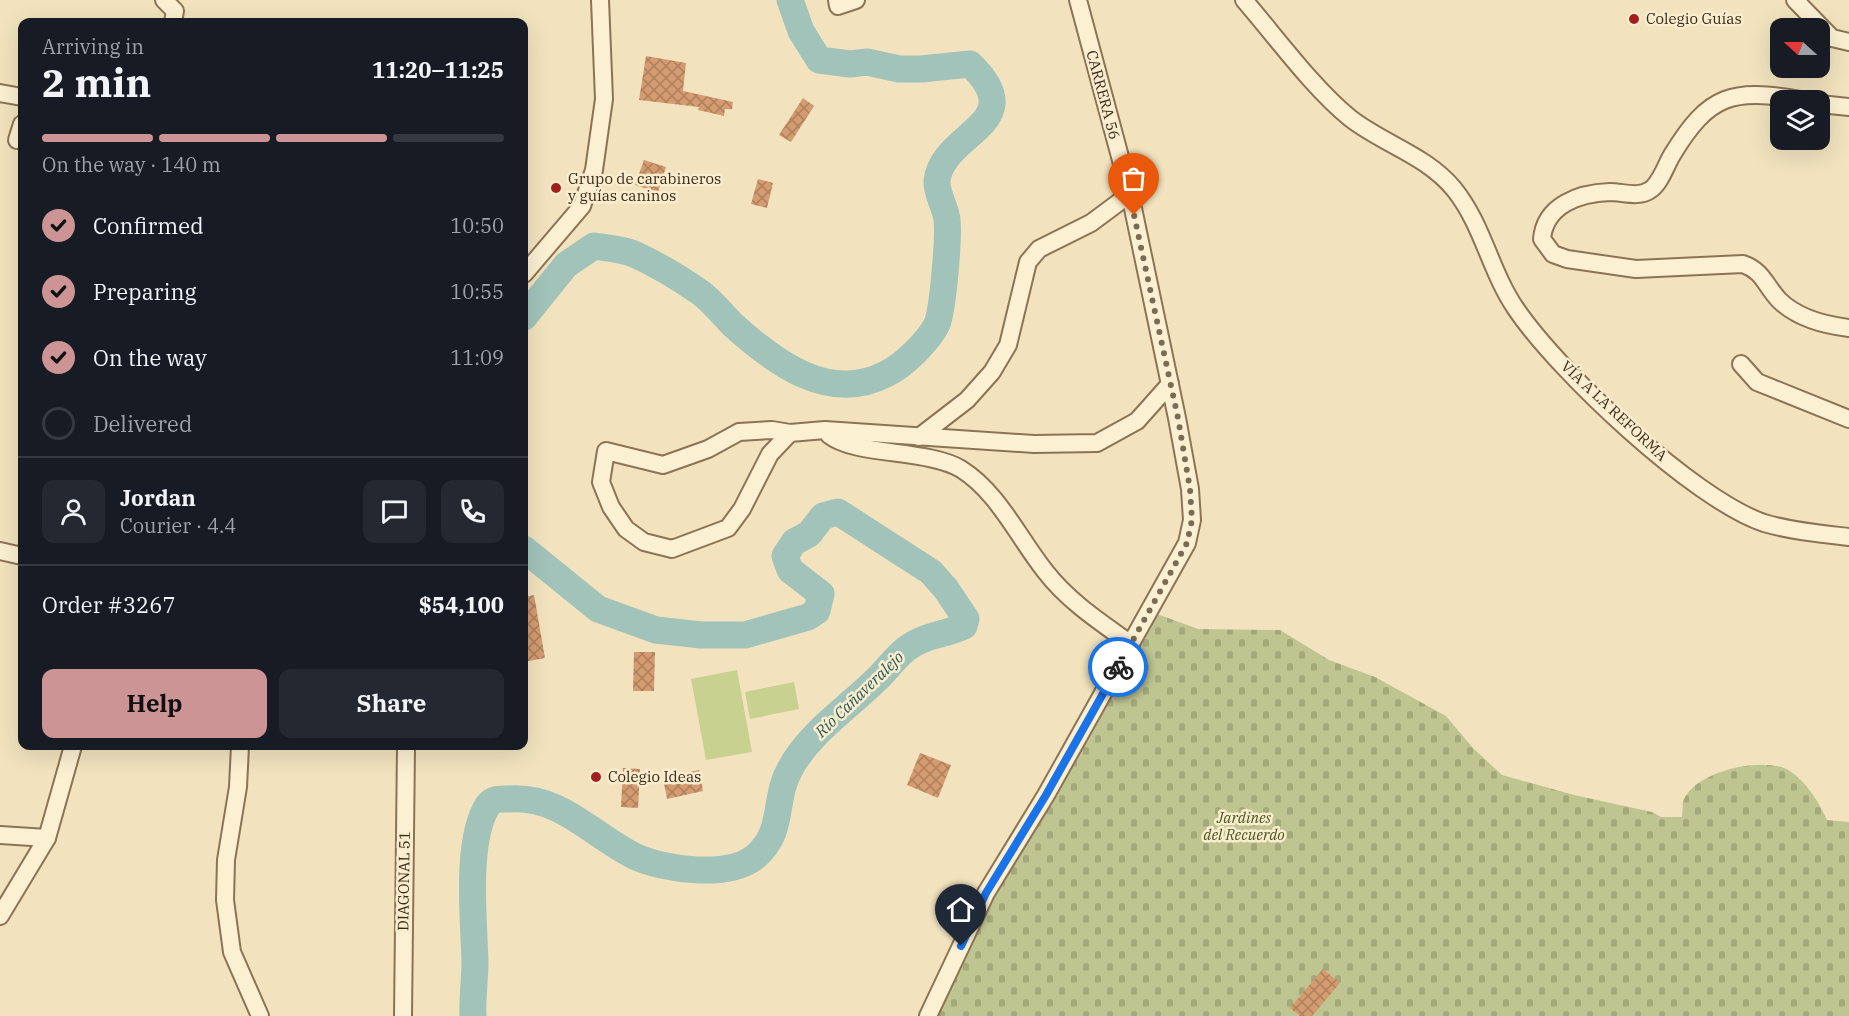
<!DOCTYPE html>
<meta charset="utf-8">
<style>
:root{--surface:#171b24;--page:#242831;--text:#f1f3f6;--muted:#9ea1a6;--line:#363941;--accent:#cd9495}
body{margin:0;font-family:"IBM Plex Serif",serif;background:var(--page);color:var(--text);height:100vh;display:flex;flex-direction:column;font-size:22px;white-space:nowrap}
*{box-sizing:border-box;margin:0}
p{font-size:20px;color:var(--muted)}
.icon{flex:none;width:33px;height:33px;fill:none;stroke:currentColor;stroke-width:2;stroke-linecap:round;stroke-linejoin:round}
.map{position:relative;flex:1;overflow:hidden}
.details{position:absolute;left:18px;top:18px;width:510px;height:732px;display:flex;flex-direction:column;background:var(--surface);border-radius:12px;box-shadow:0 6px 24px #0002}
.details>*{flex:none}
.needle{width:39px;rotate:291deg}
.fabs{position:absolute;left:1770px;top:18px;display:grid;gap:12px}
.fabs a{display:grid;place-items:center;width:60px;height:60px;border-radius:12px;background:var(--surface);box-shadow:0 6px 24px #0002;font-size:30px}
.pin{position:absolute;display:grid;place-items:center;width:51px;height:51px;color:#fff;margin:-62px -26px;border-radius:50% 50% 50% 0;rotate:-45deg;box-shadow:0 0 6px #0007}
.pin .icon{rotate:45deg}
.courier{position:absolute;display:grid;place-items:center;width:60px;height:60px;margin:-30px;border:4px solid #1a73e8;border-radius:50%;background:#fff;color:#222;box-shadow:0 2px 8px #0007}
.summary em{font-style:normal;font-weight:700}
.summary div{display:flex;flex-direction:column-reverse}
.summary{display:flex;align-items:center;justify-content:space-between;height:102px;padding:0 24px}
h1{font-size:39px;font-weight:700;line-height:45px}
.bar{display:grid;grid-template-columns:repeat(4,1fr);gap:9px 6px;align-content:center;height:72px;padding:0 24px}
.bar i{height:8px;border-radius:4px;background:var(--line)}
.bar .on{background:var(--accent)}
.bar p{grid-column:span 4}
.line{display:flex;align-items:center;gap:15px;padding:0 24px;border-top:2px solid var(--line)}
.line div{flex:1}
.round{display:grid;place-items:center;flex:none;width:63px;height:63px;border-radius:12px;background:var(--page)}
ol{padding:0 24px;list-style:none}
li{display:flex;align-items:center;gap:18px;height:66px}
li p{margin-inline-start:auto}
li .icon{padding:6px;border-radius:50%;background:var(--accent);color:#111;stroke-width:4}
li:last-child{color:var(--muted)}
li i{width:33px;height:33px;border:3px solid var(--line);border-radius:50%}
.action{display:flex;gap:12px;margin-top:auto;padding:12px 24px}
.action a{flex:1;height:69px;border-radius:12px;background:var(--accent);color:#111;font-size:24px;font-weight:700;line-height:69px;text-align:center}
.action a+a{background:var(--page);color:var(--text)}
.map>svg:first-child{display:block}
</style>
<div class="map">
<svg width="1849" height="1016" viewBox="0 0 1849 1016">
<defs>
<pattern id="cemetery-stones" width="16" height="16" patternUnits="userSpaceOnUse" patternTransform="scale(1.5)"><rect width="16" height="16" fill="#bec591"/><path d="M2 7V4a2 2 0 0 1 4 0v3zM10 15v-3a2 2 0 0 1 4 0v3z" fill="#a4a97c"/></pattern>
<pattern id="building-cross-hatch" width="8" height="8" patternUnits="userSpaceOnUse" patternTransform="scale(1.5)"><rect width="8" height="8" fill="#d49b70"/><path d="M0 0l8 8M0 8l8-8" fill="none" stroke="#ad7f5b"/></pattern>
</defs>
<rect width="100%" height="100%" fill="#f2e3be"/>
<!-- cemetery -->
<path fill="url(#cemetery-stones)" d="M1149,611L1198,629L1280,630L1329,660L1375,677L1446,716L1473,748L1502,775L1574,795L1652,812L1661,817H1682C1683,812 1682,804 1684,799C1697,771 1758,758 1784,768C1802,775 1820,803 1827,820L1849,822V1016H928Z"/>
<!-- pitch -->
<g fill="#c9d191">
<polygon points="737,670 752,752 706,760 691,679"/>
<polygon points="794,682 799,709 750,719 745,692"/>
</g>
<g fill="none" stroke-linecap="round" stroke-linejoin="round">
<!-- river -->
<g stroke="#a2c3ba" stroke-width="27">
<path d="M524,317L566,265L594,246C607,248 622,249 634,254C656,264 681,279 701,293C713,302 723,315 733,325C774,362 829,404 886,374C903,366 928,342 937,324C943,309 949,237 947,220C946,208 936,193 937,181C942,132 1033,124 970,64L921,69H899L867,62L850,64L819,60L801,31L790,0"/>
<path d="M473,1016C472,998 475,980 475,962C474,921 465,840 488,805C493,798 501,799 509,799C560,795 592,835 634,856C664,870 729,879 756,856C785,831 773,799 790,769C809,733 849,707 878,678C887,669 896,657 906,649C924,635 945,635 964,626L966,619L946,589L931,572L838,512L823,516L809,534L794,542L785,556L790,570L821,594L817,611L808,617L745,635H701L656,630L598,609L524,549"/>
</g>
</g>
<!-- building -->
<g fill="url(#building-cross-hatch)">
<polygon points="646,56 686,63 683,91 733,102 732,109 725,109 724,116 698,110 699,107 639,100"/>
<polygon points="803,98 814,106 791,142 779,135"/>
<polygon points="644,160 666,167 658,192 635,185"/>
<polygon points="758,179 773,183 767,208 751,204"/>
<polygon points="534,595 545,658 524,662 524,597"/>
<polygon points="634,652 655,652 654,691 633,691"/>
<polygon points="920,753 951,765 938,798 907,785"/>
<polygon points="623,768 640,769 638,808 621,807"/>
<polygon points="699,770 703,791 667,799 663,778"/>
<polygon points="1323,969 1340,983 1312,1016 1300,1016 1290,1008"/>
</g>
<g fill="none" stroke-linecap="round" stroke-linejoin="round">
<!-- minor casing -->
<g stroke="#8c7355" stroke-width="20">
<g id="minor">
<polyline points="164,0 175,11 173,22"/>
<polyline points="837,0 838,6 856,0"/>
<path d="M1244,0C1276,37 1313,88 1350,118C1383,144 1426,155 1454,189C1483,225 1490,271 1516,309C1558,371 1693,499 1764,523C1791,531 1822,534 1849,537"/>
<polyline points="1795,0 1832,38 1849,42"/>
<polyline points="0,93 22,97"/>
<path d="M1801,100C1732,88 1709,94 1672,155C1666,165 1660,184 1650,190C1639,198 1623,192 1610,192C1579,193 1545,205 1542,239L1553,254L1567,259L1636,269L1743,264C1763,271 1765,285 1779,300C1797,318 1824,325 1849,328"/>
<polyline points="1820,104 1849,107"/>
<polyline points="17,140 22,124"/>
<polyline points="524,274 582,206 594,170 604,99 600,0"/>
<polyline points="1741,364 1757,382 1849,419"/>
<polyline points="790,433 770,454 742,509 728,528 672,549 644,542 626,529 611,507 601,482 606,451 663,465 708,449 739,432 772,430 790,433 825,430 1034,444 1097,443 1137,421 1170,384"/>
<path d="M829,435C855,456 928,449 961,469C998,492 1018,537 1045,571C1068,601 1100,622 1131,644"/>
<polyline points="919,437 967,400 992,372 1008,345 1028,262 1039,249 1091,223 1130,194"/>
<polyline points="0,551 22,556"/>
<polyline points="240,746 238,787 226,860 225,900 232,952 260,1016"/>
<polyline points="0,835 47,838"/>
<polyline points="0,916 47,838 73,746"/>
<polyline points="403,1016 406,746"/>
<polyline points="928,1016 986,893 1046,795 1187,543 1192,520 1190,489 1177,418 1130,194 1078,0"/>
</g>
</g>
<!-- minor -->
<use href="#minor" stroke="#fcf0d2" stroke-width="16"/>
</g>
<g fill="none" stroke-linecap="round" stroke-linejoin="round">
<!-- done -->
<polyline stroke="#7a6b54" stroke-width="6" stroke-dasharray="0 10.8" points="1118,667 1187,543 1192,520 1190,489 1178,418 1134,215"/>
<!-- route -->
<polyline stroke="#1a73e8" stroke-width="8" points="961,946 986,893 1046,795 1118,667"/>
</g>
<!-- markers -->
<g fill="#a1201f" stroke="#f9edce" stroke-width="2">
<circle cx="1634" cy="19" r="6"/>
<circle cx="556" cy="188" r="6"/>
<circle cx="596" cy="777" r="6"/>
</g>
<g text-anchor="middle" stroke-width="5" stroke-linejoin="round" paint-order="stroke">
<!-- poi labels -->
<g font-size="15" fill="#3a2a1b" stroke="#f9edce" text-anchor="start">
<text x="1646" y="24">Colegio Guías</text>
<text x="568" y="184">Grupo de carabineros<tspan x="568" dy="17">y guías caninos</tspan></text>
<text x="608" y="782">Colegio Ideas</text>
</g>
<!-- street labels -->
<g font-size="15" fill="#3a2a1b" stroke="#f9edce">
<text transform="translate(1103 95) rotate(75)" y="5">CARRERA 56</text>
<text transform="translate(1614 411) rotate(43)" y="5">VÍA A LA REFORMA</text>
<text transform="translate(404 881) rotate(-89)" y="5">DIAGONAL 51</text>
</g>
<!-- park labels -->
<g font-size="15" font-style="italic" fill="#495820" stroke="#f9edce">
<text x="1244" y="823">Jardines<tspan x="1244" dy="17">del Recuerdo</tspan></text>
</g>
<!-- water labels -->
<g font-size="16" font-style="italic" fill="#295b59" stroke="#f9edce">
<text transform="translate(859 694) rotate(-44)" y="6">Río Cañaveralejo</text>
</g>
</g>
</svg>
<div class="fabs">
<a><svg class="needle" viewBox="-14 -14 28 28"><path d="M0-13l5 13h-10z" fill="#e53935"/><path d="M0 13l5-13h-10z" fill="#9ea1a6"/></svg></a>
<a><svg class="icon" aria-label="layers" viewBox="0 0 24 24"><path d="M12 4l9 5-9 5-9-5zM3 14l9 5 9-5"/></svg></a>
</div>
<div class="pin" style="left:1134px;top:215px;background:#ea580c"><svg class="icon" aria-label="bag" viewBox="0 0 24 24"><path d="M5 8h14l-1 12H6zM9 8a3 3 0 0 1 6 0"/></svg></div>
<div class="pin" style="left:961px;top:946px;background:#1f2937"><svg class="icon" aria-label="home" viewBox="0 0 24 24"><path d="M3 11l9-7 9 7M6 9v11h12V9"/></svg></div>
<div class="courier" style="left:1118px;top:667px"><svg class="icon" aria-label="bike" viewBox="0 0 24 24"><circle cx="6" cy="16" r="4"/><circle cx="18" cy="16" r="4"/><path d="M6 16l4-8h5l3 8M10 8l3 8H6M13 5h3"/></svg></div>
<section class="details">
<div class="summary"><div><h1>2 min</h1><p>Arriving in</p></div><em>11:20–11:25</em></div>
<div class="bar"><i class="on"></i><i class="on"></i><i class="on"></i><i></i><p>On the way · 140 m</p></div>
<ol>
<li><svg class="icon" aria-label="check" viewBox="0 0 24 24"><path d="M5 12l5 5 9-10"/></svg>Confirmed<p>10:50</p></li>
<li><svg class="icon" aria-label="check" viewBox="0 0 24 24"><path d="M5 12l5 5 9-10"/></svg>Preparing<p>10:55</p></li>
<li><svg class="icon" aria-label="check" viewBox="0 0 24 24"><path d="M5 12l5 5 9-10"/></svg>On the way<p>11:09</p></li>
<li><i></i>Delivered</li>
</ol>
<div class="line" style="height:108px"><a class="round"><svg class="icon" aria-label="person" viewBox="0 0 24 24"><circle cx="12" cy="8" r="4"/><path d="M4 21q1-7 8-7t8 7"/></svg></a><div><b>Jordan</b><p>Courier · 4.4</p></div><a class="round"><svg class="icon" aria-label="chat" viewBox="0 0 24 24"><path d="M4 5h16v11H9l-5 4z"/></svg></a><a class="round"><svg class="icon" aria-label="phone" viewBox="0 0 24 24"><path d="M5 4h4l2 5-3 2q2 4 5 5l2-3 5 2v4C11 20 4 13 5 4z"/></svg></a></div>
<div class="line" style="height:78px"><div>Order #3267</div><b>$54,100</b></div>
<div class="action"><a>Help</a><a>Share</a></div>
</section>
</div>
